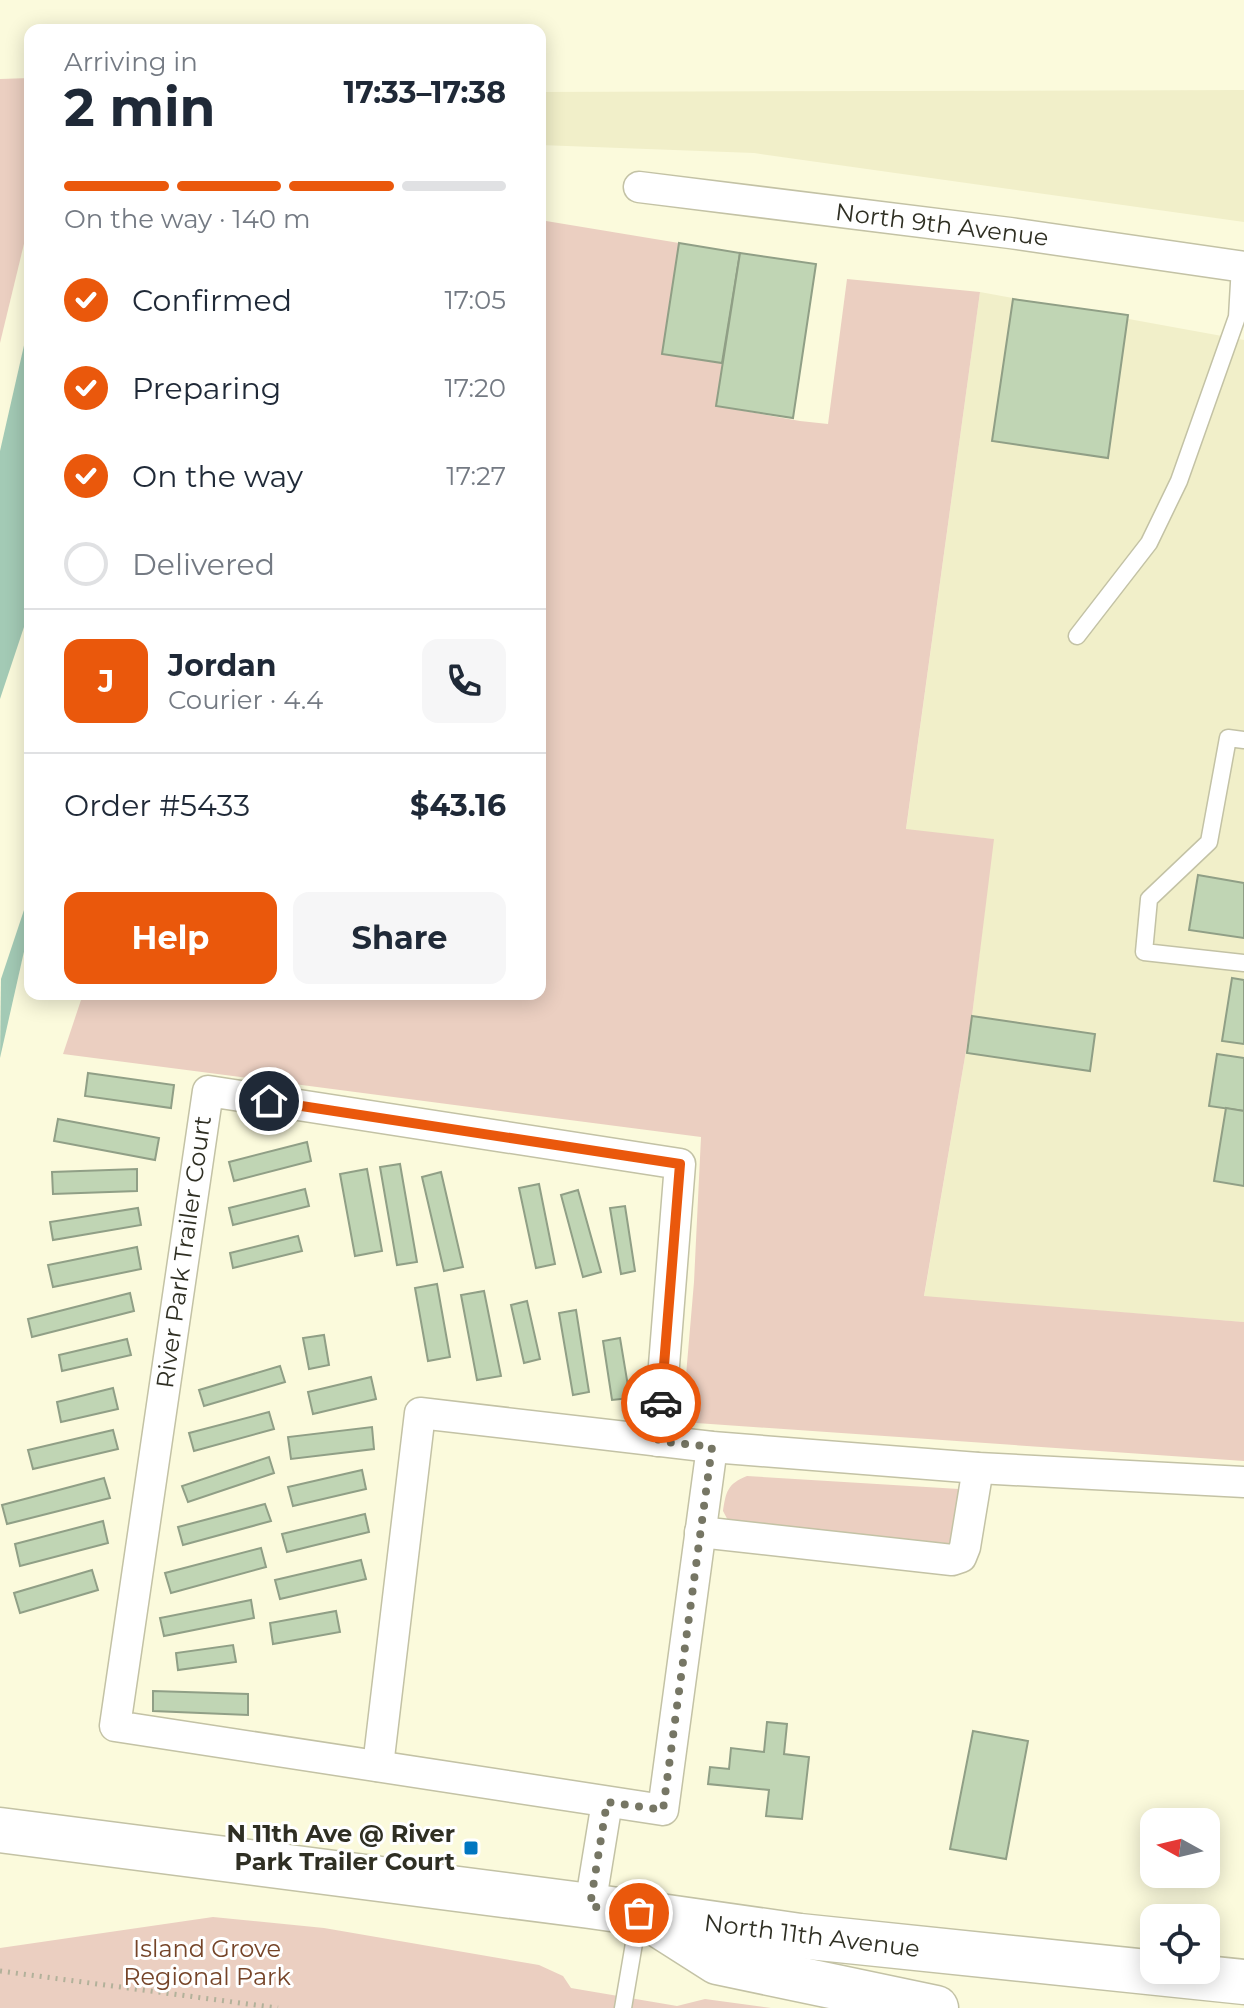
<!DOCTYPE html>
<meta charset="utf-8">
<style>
:root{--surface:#fff;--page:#f6f6f7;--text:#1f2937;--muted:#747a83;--line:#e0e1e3;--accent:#ea580c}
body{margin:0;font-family:Montserrat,sans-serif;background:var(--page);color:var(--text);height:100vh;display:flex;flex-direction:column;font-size:30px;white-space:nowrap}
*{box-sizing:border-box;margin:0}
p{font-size:26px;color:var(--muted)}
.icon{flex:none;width:44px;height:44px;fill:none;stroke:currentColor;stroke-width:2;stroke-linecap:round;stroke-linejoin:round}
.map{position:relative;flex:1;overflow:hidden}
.details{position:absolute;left:24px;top:24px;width:522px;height:976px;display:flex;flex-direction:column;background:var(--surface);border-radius:16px;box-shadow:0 4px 20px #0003}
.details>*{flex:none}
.needle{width:52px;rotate:278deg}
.controls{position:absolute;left:1140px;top:1808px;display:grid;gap:16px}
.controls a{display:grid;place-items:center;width:80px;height:80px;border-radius:16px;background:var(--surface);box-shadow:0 4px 20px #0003;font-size:40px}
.pin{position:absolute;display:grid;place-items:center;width:68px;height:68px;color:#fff;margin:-34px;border:4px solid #fff;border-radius:50%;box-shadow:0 2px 8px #0007}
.courier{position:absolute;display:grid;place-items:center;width:80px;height:80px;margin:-40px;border:6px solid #ea580c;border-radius:50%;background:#fff;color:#222;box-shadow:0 2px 10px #0007}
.headline em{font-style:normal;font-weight:700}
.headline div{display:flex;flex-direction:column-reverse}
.headline{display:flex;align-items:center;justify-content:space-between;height:136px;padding:0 40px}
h1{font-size:52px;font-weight:700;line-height:60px}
.bar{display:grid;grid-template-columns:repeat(4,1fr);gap:12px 8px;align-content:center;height:96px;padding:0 40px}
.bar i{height:10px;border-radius:6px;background:var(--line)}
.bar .selected{background:var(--accent)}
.bar p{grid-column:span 4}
.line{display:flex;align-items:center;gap:20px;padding:0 40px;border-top:2px solid var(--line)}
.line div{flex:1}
.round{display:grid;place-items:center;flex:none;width:84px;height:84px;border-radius:16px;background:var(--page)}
ol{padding:0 40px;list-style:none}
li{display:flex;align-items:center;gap:24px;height:88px}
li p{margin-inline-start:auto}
li .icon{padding:8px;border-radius:50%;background:var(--accent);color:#fff;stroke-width:4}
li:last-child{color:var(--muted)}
li i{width:44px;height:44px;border:4px solid var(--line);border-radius:50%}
.action{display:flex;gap:16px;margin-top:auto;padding:16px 40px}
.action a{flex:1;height:92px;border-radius:16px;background:var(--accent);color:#fff;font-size:32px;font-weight:700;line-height:92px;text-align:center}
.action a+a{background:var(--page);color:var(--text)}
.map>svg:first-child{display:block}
</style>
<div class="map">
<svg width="1244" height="2008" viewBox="0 0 1244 2008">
<rect width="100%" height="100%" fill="#fbfadc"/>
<!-- built -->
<g fill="#f1efc9">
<polygon points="1244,90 1244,222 754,153 540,145 540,92"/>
<polygon points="980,292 1244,340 1244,1322 924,1297 972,1016 993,839 906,830"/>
</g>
<!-- green -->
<g fill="#ebcfc1">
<polygon points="30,78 30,219 0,343 0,79"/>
<polygon points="540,220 679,243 662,354 722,363 717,406 800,421 828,424 847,279 980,292 906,829 994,839 972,1016 924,1296 1244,1322 1244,1461 682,1422 694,1282 701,1137 63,1054 83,994 540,994"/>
<path d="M747,1476L959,1489L954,1537L949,1546L731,1526L723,1511C726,1492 727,1484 747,1476Z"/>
<polygon points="213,1917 324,1928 539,1965 563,1976 571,1988 677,2006 705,1999 771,2008 0,2008 0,1948"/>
</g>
<!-- water -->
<g fill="#a3cab5">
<polygon points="30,319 30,609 0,699 0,451"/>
<polygon points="30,892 30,925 0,1058 1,979"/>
</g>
<!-- pier -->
<g fill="#fbfadc">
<polygon points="84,0 127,0 128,30 79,30"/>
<polygon points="301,0 405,0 394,30 305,30"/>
</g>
<!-- building -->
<g fill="#c0d5b4" stroke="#909f86" stroke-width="2">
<polygon points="679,243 740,253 722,363 662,354"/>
<polygon points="740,253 816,264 793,418 716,406"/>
<polygon points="1013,299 1128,315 1108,458 992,441"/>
<polygon points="1198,875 1244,883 1244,938 1189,930"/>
<polygon points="1232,978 1244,980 1244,1044 1222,1041"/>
<polygon points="972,1016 1095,1034 1090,1071 967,1053"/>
<polygon points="1217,1054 1244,1058 1244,1111 1209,1106"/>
<polygon points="88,1073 174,1085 171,1108 85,1096"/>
<polygon points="1226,1108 1244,1111 1244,1186 1214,1181"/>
<polygon points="58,1119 159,1138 155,1160 54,1141"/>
<polygon points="307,1142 311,1161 234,1181 229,1162"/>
<polygon points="400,1164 417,1262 397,1265 380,1167"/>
<polygon points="137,1169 137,1191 53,1194 52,1172"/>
<polygon points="367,1169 382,1251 355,1256 340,1174"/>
<polygon points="441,1172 463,1267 444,1271 422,1177"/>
<polygon points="539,1184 555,1264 536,1268 519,1188"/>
<polygon points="305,1189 309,1206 233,1225 229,1208"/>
<polygon points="578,1190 601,1272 583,1277 561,1195"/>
<polygon points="625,1206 635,1271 621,1274 610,1208"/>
<polygon points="138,1208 141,1225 53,1240 50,1222"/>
<polygon points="298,1236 302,1251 233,1268 230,1253"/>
<polygon points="137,1247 141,1269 53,1287 48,1265"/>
<polygon points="437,1284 450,1357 428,1361 415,1288"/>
<polygon points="484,1291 501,1376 477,1380 461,1295"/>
<polygon points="130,1293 134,1311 32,1337 28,1319"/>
<polygon points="527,1301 540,1359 524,1363 511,1305"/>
<polygon points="576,1310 589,1392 573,1395 559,1313"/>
<polygon points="324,1335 329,1365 309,1369 303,1338"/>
<polygon points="620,1338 630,1398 612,1400 603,1341"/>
<polygon points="127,1339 131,1355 62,1371 59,1355"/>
<polygon points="280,1366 285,1382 204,1406 199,1390"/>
<polygon points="371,1377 376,1399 313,1414 308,1392"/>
<polygon points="113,1388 118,1409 61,1422 57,1402"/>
<polygon points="269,1412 274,1429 194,1451 189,1433"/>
<polygon points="372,1427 374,1449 291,1459 288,1437"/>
<polygon points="113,1430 118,1449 33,1469 28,1450"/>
<polygon points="269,1457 274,1473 188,1502 182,1486"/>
<polygon points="362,1470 366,1489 293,1506 288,1487"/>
<polygon points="104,1478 110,1498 7,1524 2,1505"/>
<polygon points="265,1504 271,1521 183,1545 178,1527"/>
<polygon points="365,1514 369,1532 287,1552 282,1534"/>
<polygon points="103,1521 108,1543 20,1566 15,1544"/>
<polygon points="261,1548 266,1567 171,1593 165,1573"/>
<polygon points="361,1560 366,1579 280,1599 275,1580"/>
<polygon points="92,1570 98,1590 20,1613 14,1593"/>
<polygon points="251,1600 254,1618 164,1636 160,1618"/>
<polygon points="336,1611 340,1632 273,1644 270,1623"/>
<polygon points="233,1645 236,1662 178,1670 176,1653"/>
<polygon points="153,1691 248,1694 248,1715 153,1711"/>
<polygon points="767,1722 787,1724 784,1754 809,1757 802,1819 766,1816 769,1790 708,1784 710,1767 729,1769 731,1748 764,1752"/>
<polygon points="973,1731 1028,1741 1006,1859 950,1849"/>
</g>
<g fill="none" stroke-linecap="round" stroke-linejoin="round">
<!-- lane casing -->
<g stroke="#c3c2a5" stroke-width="19">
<g id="lane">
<polyline points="1077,636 1149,543 1179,481 1237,317 1240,266"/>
<polyline points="1244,740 1228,738 1209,842 1149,899 1144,952 1244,963"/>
<polyline points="623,2008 639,1914"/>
</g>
</g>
<!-- street casing -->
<g stroke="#c3c2a5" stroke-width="33">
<g id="street">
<polyline points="639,187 1010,233 1244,267"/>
<polyline points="658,1441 680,1164 208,1091 115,1726 663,1810 712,1447"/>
<polyline points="700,1532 952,1560 961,1557 965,1547 978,1468"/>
<polyline points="378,1766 420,1413 712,1447 978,1468 1244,1482"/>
<polyline points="590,1906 607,1802"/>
</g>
</g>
<!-- secondary casing -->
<g stroke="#c3c2a5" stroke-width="47">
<g id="secondary">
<polyline points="0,1830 590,1906 800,1936 1244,1982"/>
<polyline points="651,1920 717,1962 936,2008"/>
</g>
</g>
<!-- path -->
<polyline stroke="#b2b19a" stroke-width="5" stroke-dasharray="2 6" stroke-linecap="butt" points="0,1971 278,2008"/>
<!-- lane -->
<use href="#lane" stroke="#fff" stroke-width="16"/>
<!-- street -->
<use href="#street" stroke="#fff" stroke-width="30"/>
<!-- secondary -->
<use href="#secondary" stroke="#fff" stroke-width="44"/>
</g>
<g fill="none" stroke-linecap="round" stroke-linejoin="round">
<!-- done -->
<polyline stroke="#767664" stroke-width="8" stroke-dasharray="0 14.4" points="639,1913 590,1906 607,1802 663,1810 712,1447 658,1441 661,1403"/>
<!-- route -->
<polyline stroke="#ea580c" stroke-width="10" points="269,1101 680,1164 661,1403"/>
</g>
<!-- markers -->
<rect fill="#0176c0" stroke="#fff" stroke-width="3" x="463" y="1840" width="16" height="16" rx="4"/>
<g text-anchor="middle" stroke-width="6" stroke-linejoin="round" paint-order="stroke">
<!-- street labels -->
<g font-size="24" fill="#2f2f23" stroke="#fff">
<text transform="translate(942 225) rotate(7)" y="8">North 9th Avenue</text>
<text transform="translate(184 1252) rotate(-82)" y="8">River Park Trailer Court</text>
<text transform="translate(812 1936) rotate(7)" y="8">North 11th Avenue</text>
</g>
<!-- poi labels -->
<g font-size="24" font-weight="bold" fill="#2f2f23" stroke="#fff" text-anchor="end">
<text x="455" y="1842">N 11th Ave @ River<tspan x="455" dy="28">Park Trailer Court</tspan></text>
</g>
<!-- park labels -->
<g font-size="24" fill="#754428" stroke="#fff">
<text x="207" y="1957">Island Grove<tspan x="207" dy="28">Regional Park</tspan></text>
</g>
</g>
</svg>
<div class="controls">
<a><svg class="needle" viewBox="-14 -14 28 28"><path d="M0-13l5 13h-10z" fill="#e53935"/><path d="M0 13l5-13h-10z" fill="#747a83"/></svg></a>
<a><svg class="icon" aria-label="locate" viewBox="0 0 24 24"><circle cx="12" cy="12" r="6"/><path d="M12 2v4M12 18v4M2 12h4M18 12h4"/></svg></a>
</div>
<div class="pin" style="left:639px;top:1913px;background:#ea580c"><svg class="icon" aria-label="bag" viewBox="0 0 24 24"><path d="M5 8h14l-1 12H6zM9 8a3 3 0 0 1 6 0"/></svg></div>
<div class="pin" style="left:269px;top:1101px;background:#1f2937"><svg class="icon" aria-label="home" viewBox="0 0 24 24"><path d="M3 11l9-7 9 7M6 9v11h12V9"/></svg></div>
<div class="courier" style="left:661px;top:1403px"><svg class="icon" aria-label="car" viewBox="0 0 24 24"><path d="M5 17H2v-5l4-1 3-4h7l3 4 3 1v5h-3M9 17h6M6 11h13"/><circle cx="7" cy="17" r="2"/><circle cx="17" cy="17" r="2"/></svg></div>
<section class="details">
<div class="headline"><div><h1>2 min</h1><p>Arriving in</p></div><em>17:33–17:38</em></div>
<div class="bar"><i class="selected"></i><i class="selected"></i><i class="selected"></i><i></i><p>On the way · 140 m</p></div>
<ol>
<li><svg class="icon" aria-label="check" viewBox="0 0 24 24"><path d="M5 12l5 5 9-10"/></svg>Confirmed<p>17:05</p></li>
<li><svg class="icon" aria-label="check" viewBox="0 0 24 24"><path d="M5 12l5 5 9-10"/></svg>Preparing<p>17:20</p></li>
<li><svg class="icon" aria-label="check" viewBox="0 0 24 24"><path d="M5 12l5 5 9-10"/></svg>On the way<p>17:27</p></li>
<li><i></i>Delivered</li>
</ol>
<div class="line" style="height:144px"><b class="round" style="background:var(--accent);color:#fff">J</b><div><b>Jordan</b><p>Courier · 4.4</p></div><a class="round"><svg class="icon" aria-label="phone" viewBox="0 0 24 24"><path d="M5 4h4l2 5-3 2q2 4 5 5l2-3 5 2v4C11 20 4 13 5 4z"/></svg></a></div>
<div class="line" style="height:104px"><div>Order #5433</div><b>$43.16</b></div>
<div class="action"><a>Help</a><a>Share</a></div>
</section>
</div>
